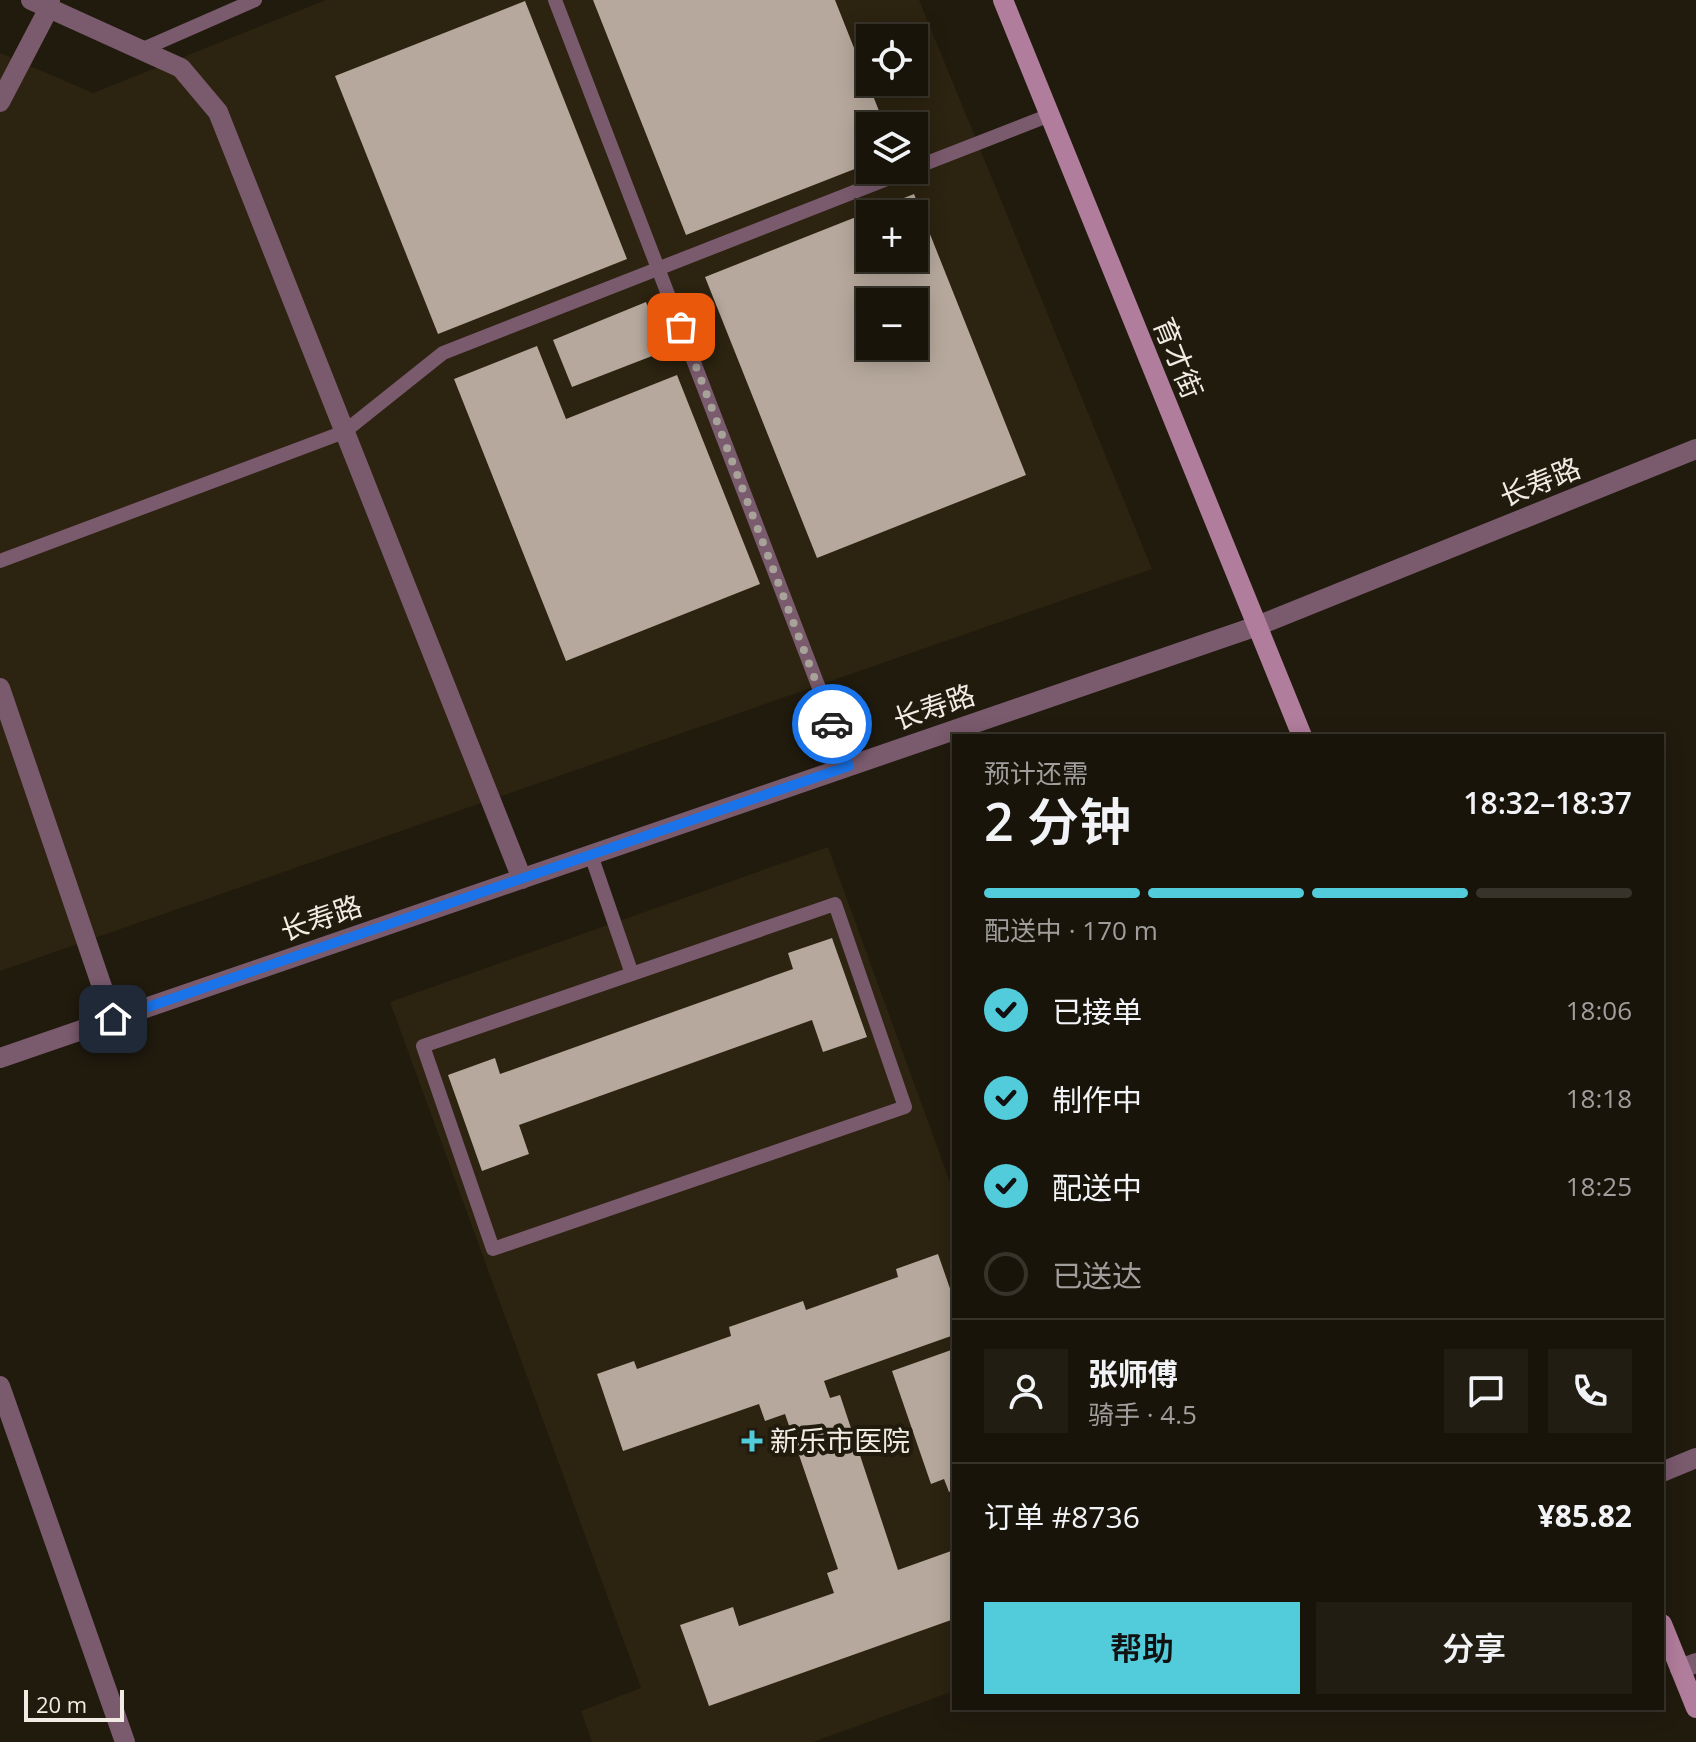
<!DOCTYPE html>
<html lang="zh">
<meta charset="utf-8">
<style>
:root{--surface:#19140a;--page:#221d13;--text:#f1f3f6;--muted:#9f9e9c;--line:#37332b;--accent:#52cbda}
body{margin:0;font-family:"Open Sans","Noto Sans SC",sans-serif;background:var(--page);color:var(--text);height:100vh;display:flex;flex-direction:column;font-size:30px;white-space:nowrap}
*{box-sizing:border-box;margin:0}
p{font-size:26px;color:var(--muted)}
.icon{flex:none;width:44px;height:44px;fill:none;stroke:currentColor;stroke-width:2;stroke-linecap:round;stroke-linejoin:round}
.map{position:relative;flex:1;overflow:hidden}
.panel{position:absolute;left:952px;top:734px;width:712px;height:976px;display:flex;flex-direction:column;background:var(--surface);border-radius:0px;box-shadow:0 4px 20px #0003,0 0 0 2px var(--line)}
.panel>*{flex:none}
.buttons{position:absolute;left:856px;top:24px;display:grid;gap:16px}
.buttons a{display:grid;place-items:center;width:72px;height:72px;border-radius:0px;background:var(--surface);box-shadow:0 4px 20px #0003,0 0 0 2px var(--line);font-size:40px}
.scale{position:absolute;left:24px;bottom:20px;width:100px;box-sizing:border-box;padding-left:8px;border:4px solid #f0ece4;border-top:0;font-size:22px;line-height:28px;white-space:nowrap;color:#f0ece4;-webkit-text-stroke:6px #211b0e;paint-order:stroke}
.pin{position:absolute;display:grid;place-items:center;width:68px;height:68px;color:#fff;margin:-34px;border-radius:16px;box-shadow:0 4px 12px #0006}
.courier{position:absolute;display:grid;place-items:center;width:80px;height:80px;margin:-40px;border:6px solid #1a73e8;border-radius:50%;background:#fff;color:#222;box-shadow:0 2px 10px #0007}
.summary em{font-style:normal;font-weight:600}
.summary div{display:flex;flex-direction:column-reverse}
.summary{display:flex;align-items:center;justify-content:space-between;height:136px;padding:0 32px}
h1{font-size:52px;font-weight:600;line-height:60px}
.bar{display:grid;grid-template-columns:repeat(4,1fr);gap:12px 8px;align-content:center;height:96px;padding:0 32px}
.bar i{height:10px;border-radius:6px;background:var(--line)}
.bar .active{background:var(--accent)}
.bar p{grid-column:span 4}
.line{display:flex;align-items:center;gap:20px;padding:0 32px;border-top:2px solid var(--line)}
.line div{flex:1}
.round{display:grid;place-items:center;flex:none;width:84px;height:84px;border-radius:0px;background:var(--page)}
ol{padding:0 32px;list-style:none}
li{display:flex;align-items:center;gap:24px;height:88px}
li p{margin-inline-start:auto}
li .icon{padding:8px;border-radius:50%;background:var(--accent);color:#111;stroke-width:4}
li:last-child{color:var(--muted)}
li i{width:44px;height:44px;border:4px solid var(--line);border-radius:50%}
.cta{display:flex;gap:16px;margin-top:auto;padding:16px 32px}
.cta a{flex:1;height:92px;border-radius:0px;background:var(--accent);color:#111;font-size:32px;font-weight:600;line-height:92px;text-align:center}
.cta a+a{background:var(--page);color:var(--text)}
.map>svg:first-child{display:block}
</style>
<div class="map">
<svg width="1696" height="1742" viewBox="0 0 1696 1742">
<rect width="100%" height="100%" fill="#211b0e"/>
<!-- built -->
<g fill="#2c2310" fill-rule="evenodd">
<path d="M326,0H919L1152,569L0,971V53L93,93ZM870,38H914V82H870ZM870,126H914V170H870ZM870,214H914V258H870ZM870,302H914V346H870Z"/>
<polygon points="828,847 954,1193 954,1691 813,1742 592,1742 581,1711 641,1688 390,1002"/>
</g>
<!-- building -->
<g fill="#b6a89c" fill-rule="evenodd">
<polygon points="593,0 835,0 885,126 870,126 870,163 686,235"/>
<polygon points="525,1 627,259 438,334 335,76"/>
<path d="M914,194L1026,475L817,558L705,277ZM870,214H914V258H870ZM870,302H914V346H870Z"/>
<polygon points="646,302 665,351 572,387 553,340"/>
<polygon points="537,346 566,419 677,375 760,584 566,661 454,379"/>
<polygon points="832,938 867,1037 823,1052 812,1020 519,1125 529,1154 482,1171 448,1075 495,1058 500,1074 793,969 788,953"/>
<polygon points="938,1254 954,1300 954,1335 824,1381 830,1398 840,1395 898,1570 954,1550 954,1619 709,1706 680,1625 733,1607 739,1626 834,1593 827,1573 838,1569 785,1414 765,1421 759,1404 623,1451 597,1374 634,1361 637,1369 731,1336 729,1327 803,1301 806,1310 898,1277 896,1269"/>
<polygon points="954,1349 954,1490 949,1492 944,1479 931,1484 892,1371"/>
</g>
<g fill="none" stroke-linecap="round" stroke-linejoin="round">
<!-- service -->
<g stroke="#7a5a6d" stroke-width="14">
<polyline points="555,0 849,766"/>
<polyline points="141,50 255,0"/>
<polyline points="914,168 1050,115"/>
<polyline points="0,561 344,432 443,353 910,170"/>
<polyline points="591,855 632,974"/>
<polygon points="835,904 905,1107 493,1249 423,1046"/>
</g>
<!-- minor -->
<g stroke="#7a5a6d" stroke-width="20">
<polyline points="31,0 181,68 218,112 522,879"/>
<polyline points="0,102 49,8 50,0"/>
<polyline points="0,688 113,1019"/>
<polyline points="0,1386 125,1742"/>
<polyline points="1662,1472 1696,1458"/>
<polyline points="1680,1669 1696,1663"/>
</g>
<!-- tertiary -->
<polyline stroke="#7a5a6d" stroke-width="20" points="0,1058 1257,626 1696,449"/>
<!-- secondary -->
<g stroke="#b17d9c" stroke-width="20">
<polyline points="1003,0 1302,736"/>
<polyline points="1662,1624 1696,1708"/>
</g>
</g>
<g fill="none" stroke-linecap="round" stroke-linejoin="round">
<!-- done -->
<polyline stroke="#a8a399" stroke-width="8" stroke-dasharray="0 14.4" points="681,327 832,724"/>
<!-- route -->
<polyline stroke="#1a73e8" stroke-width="10" points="113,1019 849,766 832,724"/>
</g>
<!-- markers -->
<path fill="#52cbda" stroke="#211b0e" stroke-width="3" d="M748 1429h8v8h8v8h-8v8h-8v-8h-8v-8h8z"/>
<g text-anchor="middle" stroke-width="8" stroke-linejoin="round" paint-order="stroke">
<!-- street labels -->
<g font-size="28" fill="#f0ece4" stroke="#211b0e">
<text transform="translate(1178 358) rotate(68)" y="10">育才街</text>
<text transform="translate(1540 482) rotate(-22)" y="10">长寿路</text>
<text transform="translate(934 707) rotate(-19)" y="10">长寿路</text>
<text transform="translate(321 918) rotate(-19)" y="10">长寿路</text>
</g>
<!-- poi labels -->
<g font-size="28" fill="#f0ece4" stroke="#211b0e" text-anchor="start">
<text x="770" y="1451">新乐市医院</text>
</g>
</g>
</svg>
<div class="buttons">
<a><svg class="icon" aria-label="locate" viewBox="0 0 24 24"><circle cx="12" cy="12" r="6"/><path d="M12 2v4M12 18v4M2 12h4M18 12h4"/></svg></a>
<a><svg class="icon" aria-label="layers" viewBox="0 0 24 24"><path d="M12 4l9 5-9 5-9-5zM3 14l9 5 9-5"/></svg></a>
<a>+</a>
<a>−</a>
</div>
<div class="scale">20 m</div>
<div class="pin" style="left:681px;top:327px;background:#ea580c"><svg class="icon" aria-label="bag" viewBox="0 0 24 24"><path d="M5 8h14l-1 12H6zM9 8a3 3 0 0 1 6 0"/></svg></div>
<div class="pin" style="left:113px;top:1019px;background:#1f2937"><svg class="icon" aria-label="home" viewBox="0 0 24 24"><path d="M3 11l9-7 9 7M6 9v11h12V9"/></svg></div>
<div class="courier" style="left:832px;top:724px"><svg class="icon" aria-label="car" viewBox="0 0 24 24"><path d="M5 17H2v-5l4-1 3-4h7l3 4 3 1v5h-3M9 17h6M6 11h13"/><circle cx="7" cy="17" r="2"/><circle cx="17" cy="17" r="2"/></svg></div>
<section class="panel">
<div class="summary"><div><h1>2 分钟</h1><p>预计还需</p></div><em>18:32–18:37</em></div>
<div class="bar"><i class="active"></i><i class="active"></i><i class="active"></i><i></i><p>配送中 · 170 m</p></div>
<ol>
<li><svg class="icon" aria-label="check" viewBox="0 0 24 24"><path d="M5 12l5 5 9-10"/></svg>已接单<p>18:06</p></li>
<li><svg class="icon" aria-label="check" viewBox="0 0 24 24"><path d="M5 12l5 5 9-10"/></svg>制作中<p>18:18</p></li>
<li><svg class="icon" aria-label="check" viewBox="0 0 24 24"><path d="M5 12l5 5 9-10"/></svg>配送中<p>18:25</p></li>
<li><i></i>已送达</li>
</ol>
<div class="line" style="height:144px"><a class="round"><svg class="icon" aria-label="person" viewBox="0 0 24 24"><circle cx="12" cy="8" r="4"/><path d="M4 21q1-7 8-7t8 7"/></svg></a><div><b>张师傅</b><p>骑手 · 4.5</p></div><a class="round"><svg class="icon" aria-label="chat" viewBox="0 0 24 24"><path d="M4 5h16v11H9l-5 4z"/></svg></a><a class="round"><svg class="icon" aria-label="phone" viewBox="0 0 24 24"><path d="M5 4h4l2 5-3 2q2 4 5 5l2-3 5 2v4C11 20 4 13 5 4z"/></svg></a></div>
<div class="line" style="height:104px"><div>订单 #8736</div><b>¥85.82</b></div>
<div class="cta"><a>帮助</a><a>分享</a></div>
</section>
</div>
